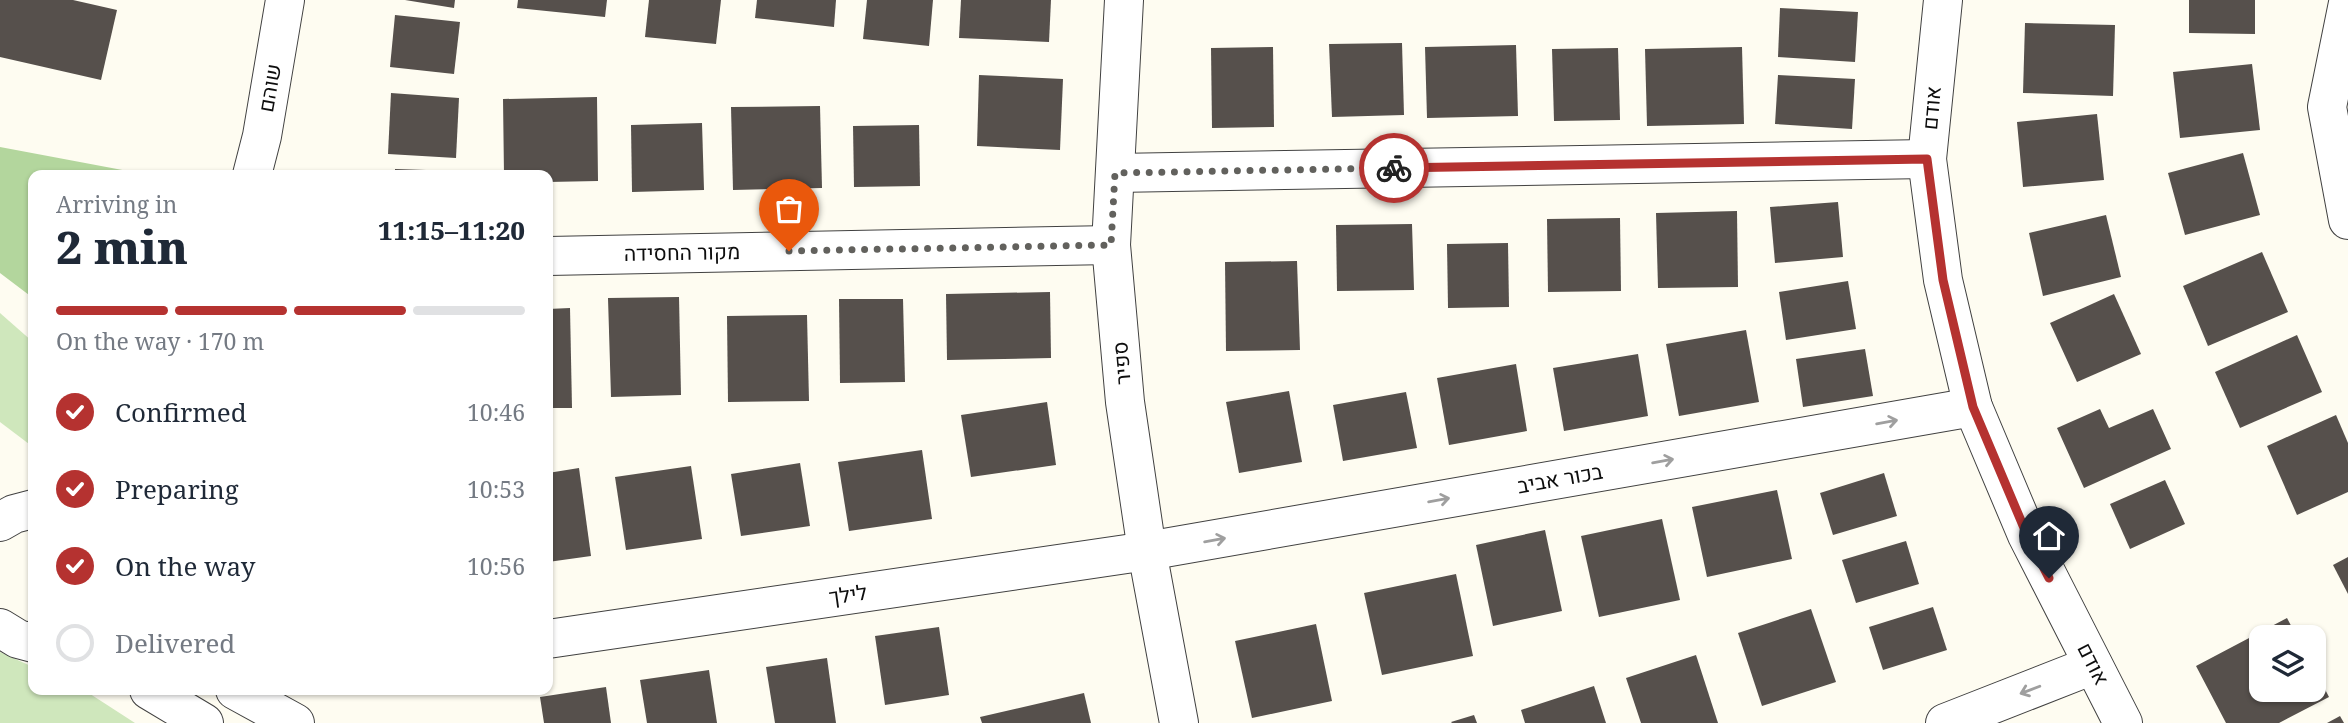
<!DOCTYPE html>
<meta charset="utf-8">
<style>
:root{--surface:#fff;--page:#f6f6f7;--text:#1f2937;--muted:#747a83;--line:#e0e1e3;--accent:#b53230}
body{margin:0;font-family:"Noto Serif",Heebo,serif;background:var(--page);color:var(--text);height:100vh;display:flex;flex-direction:column;font-size:26px;white-space:nowrap}
*{box-sizing:border-box;margin:0}
p{font-size:23px;color:var(--muted)}
.icon{flex:none;width:38px;height:38px;fill:none;stroke:currentColor;stroke-width:2;stroke-linecap:round;stroke-linejoin:round}
.map{position:relative;flex:1;overflow:hidden}
.panel{position:absolute;left:28px;top:170px;width:525px;height:525px;display:flex;flex-direction:column;background:var(--surface);border-radius:14px;box-shadow:0 2px 5px #0004}
.panel>*{flex:none}
.controls{position:absolute;left:2249px;top:625px;display:grid;gap:14px}
.controls a{display:grid;place-items:center;width:77px;height:77px;border-radius:14px;background:var(--surface);box-shadow:0 2px 5px #0004;font-size:35px}
.pin{position:absolute;display:grid;place-items:center;width:60px;height:60px;color:#fff;margin:-72px -30px;border-radius:50% 50% 50% 0;rotate:-45deg;box-shadow:0 0 7px #0007}
.pin .icon{rotate:45deg}
.courier{position:absolute;display:grid;place-items:center;width:70px;height:70px;margin:-35px;border:5px solid #b53230;border-radius:50%;background:#fff;color:#222;box-shadow:0 2px 9px #0007}
.head em{font-style:normal;font-weight:800}
.head div{display:flex;flex-direction:column-reverse}
.head{display:flex;align-items:center;justify-content:space-between;height:119px;padding:0 28px}
h1{font-size:46px;font-weight:800;line-height:52px}
.bar{display:grid;grid-template-columns:repeat(4,1fr);gap:10px 7px;align-content:center;height:84px;padding:0 28px}
.bar i{height:9px;border-radius:5px;background:var(--line)}
.bar .on{background:var(--accent)}
.bar p{grid-column:span 4}
ol{padding:0 28px;list-style:none}
li{display:flex;align-items:center;gap:21px;height:77px}
li p{margin-inline-start:auto}
li .icon{padding:7px;border-radius:50%;background:var(--accent);color:#fff;stroke-width:4}
li:last-child{color:var(--muted)}
li i{width:38px;height:38px;border:4px solid var(--line);border-radius:50%}
.map>svg:first-child{display:block}
</style>
<div class="map">
<svg width="2348" height="723" viewBox="0 0 2348 723">
<rect width="100%" height="100%" fill="#fefcf1"/>
<!-- green -->
<g fill="#cfe7bc">
<polygon points="0,313 33,342 33,447 0,422"/>
<polygon points="0,652 33,667 33,690 84,690 135,723 0,723"/>
</g>
<!-- forest -->
<polygon fill="#b3d69d" points="0,147 149,175 33,175 33,298 0,273"/>
<!-- building -->
<g fill="#56504c">
<polygon points="0,0 73,0 117,10 101,80 0,57"/>
<polygon points="405,0 455,0 454,8"/>
<polygon points="518,0 607,0 605,17 517,8"/>
<polygon points="649,0 721,0 716,44 645,37"/>
<polygon points="757,0 836,0 834,27 755,18"/>
<polygon points="867,0 933,0 929,46 863,39"/>
<polygon points="961,0 1051,0 1049,42 959,38"/>
<polygon points="2189,0 2255,0 2255,34 2189,33"/>
<polygon points="1780,8 1858,12 1855,62 1778,57"/>
<polygon points="395,15 460,22 454,74 390,67"/>
<polygon points="2025,23 2115,25 2113,96 2023,93"/>
<polygon points="1402,43 1404,115 1332,117 1329,44"/>
<polygon points="1516,45 1518,116 1427,118 1425,47"/>
<polygon points="1273,47 1274,127 1212,128 1211,48"/>
<polygon points="1742,47 1744,124 1647,126 1645,49"/>
<polygon points="1618,48 1620,120 1554,121 1552,49"/>
<polygon points="2252,64 2260,130 2180,138 2173,72"/>
<polygon points="979,75 1063,79 1060,150 977,146"/>
<polygon points="1778,75 1855,79 1852,129 1775,124"/>
<polygon points="391,93 459,98 456,158 388,154"/>
<polygon points="597,97 598,181 548,182 548,175 504,175 503,99"/>
<polygon points="820,106 822,188 733,190 731,107"/>
<polygon points="2097,114 2104,180 2023,187 2017,122"/>
<polygon points="702,123 704,190 632,192 631,125"/>
<polygon points="919,125 920,186 854,187 853,126"/>
<polygon points="2243,153 2260,215 2185,235 2168,173"/>
<polygon points="395,169 457,171 457,175 395,175"/>
<polygon points="1838,202 1843,257 1775,263 1770,207"/>
<polygon points="1737,211 1738,287 1658,288 1656,213"/>
<polygon points="2106,215 2121,277 2043,296 2029,233"/>
<polygon points="1620,218 1621,291 1548,292 1547,219"/>
<polygon points="1412,224 1414,290 1337,291 1336,225"/>
<polygon points="1508,243 1509,307 1448,308 1447,244"/>
<polygon points="2262,252 2288,312 2208,346 2183,286"/>
<polygon points="1297,261 1300,350 1226,351 1225,262"/>
<polygon points="1848,281 1856,329 1786,340 1779,292"/>
<polygon points="1050,292 1051,358 947,360 946,294"/>
<polygon points="2114,294 2141,354 2077,382 2050,323"/>
<polygon points="679,297 681,395 611,397 608,298"/>
<polygon points="839,299 903,299 905,382 840,383"/>
<polygon points="570,308 572,408 548,408 548,309"/>
<polygon points="807,315 809,401 728,402 727,316"/>
<polygon points="1746,330 1759,402 1679,416 1666,344"/>
<polygon points="2297,335 2322,392 2240,428 2215,372"/>
<polygon points="1865,349 1873,396 1803,407 1796,359"/>
<polygon points="1638,354 1648,416 1564,431 1553,368"/>
<polygon points="1516,364 1527,431 1449,445 1437,378"/>
<polygon points="1289,391 1302,462 1239,473 1226,402"/>
<polygon points="1406,392 1417,448 1343,461 1333,405"/>
<polygon points="1047,402 1056,465 971,477 961,415"/>
<polygon points="2100,409 2109,428 2153,409 2171,449 2084,488 2057,428"/>
<polygon points="2336,415 2348,443 2348,492 2297,515 2267,446"/>
<polygon points="922,450 932,519 849,531 838,462"/>
<polygon points="800,463 810,526 741,536 731,474"/>
<polygon points="691,466 702,539 626,550 615,477"/>
<polygon points="579,468 591,556 548,562 548,473"/>
<polygon points="1884,473 1897,516 1833,535 1820,493"/>
<polygon points="2165,480 2185,524 2130,549 2110,504"/>
<polygon points="1777,490 1792,559 1707,577 1692,507"/>
<polygon points="1662,519 1680,600 1599,617 1581,536"/>
<polygon points="1545,530 1562,611 1493,626 1476,545"/>
<polygon points="1906,541 1919,584 1856,603 1842,560"/>
<polygon points="2348,557 2348,594 2333,565"/>
<polygon points="1456,574 1473,656 1382,675 1364,593"/>
<polygon points="1933,607 1947,650 1883,670 1869,627"/>
<polygon points="1811,609 1836,682 1762,706 1738,633"/>
<polygon points="2287,618 2297,637 2261,637 2261,690 2314,690 2314,668 2329,697 2279,723 2226,723 2196,666"/>
<polygon points="1316,624 1332,701 1252,718 1235,641"/>
<polygon points="939,627 949,695 885,705 875,636"/>
<polygon points="1696,655 1718,723 1641,723 1626,678"/>
<polygon points="827,658 836,723 775,723 766,667"/>
<polygon points="709,670 717,723 647,723 640,680"/>
<polygon points="1594,686 1606,723 1525,723 1521,710"/>
<polygon points="606,687 611,723 544,723 540,697"/>
<polygon points="1084,693 1091,723 982,723 980,717"/>
<polygon points="1474,715 1477,723 1452,723 1451,722"/>
<polygon points="2340,716 2344,723 2327,723"/>
</g>
<g fill="none" stroke-linecap="round" stroke-linejoin="round">
<!-- minor casing -->
<g stroke="#414141" stroke-width="40">
<g id="minor">
<polyline points="1124,0 1111,245 1125,402 1147,551 1179,723"/>
<polyline points="1943,0 1927,159 1943,280 1973,407 2027,535 2123,723"/>
<polyline points="2348,3 2327,107 2348,220"/>
<polyline points="1115,173 1927,159"/>
<polyline points="252,175 262,136 285,0"/>
<polyline points="548,256 1111,245"/>
<polyline points="0,522 14,514 33,509"/>
<polyline points="0,628 18,639 33,643"/>
<polyline points="548,639 1147,551 1973,407"/>
<polyline points="149,690 204,723"/>
<polyline points="235,690 295,723"/>
<polyline points="1945,723 2093,665"/>
</g>
</g>
<!-- minor -->
<use href="#minor" stroke="#fff" stroke-width="38"/>
</g>
<!-- one-way arrows -->
<defs><path id="oneway-shaft" d="M-6 0H5M1.5-3L5.5 0L1.5 3" fill="none" stroke-width="1.6" stroke-linecap="round" stroke-linejoin="round" transform="scale(1.75)"/></defs>
<g stroke="#9f9f9f">
<use href="#oneway-shaft" transform="translate(1887 422) rotate(-10)"/>
<use href="#oneway-shaft" transform="translate(1663 461) rotate(-10)"/>
<use href="#oneway-shaft" transform="translate(1439 500) rotate(-10)"/>
<use href="#oneway-shaft" transform="translate(1215 540) rotate(-10)"/>
<use href="#oneway-shaft" transform="translate(2030 690) rotate(159)"/>
</g>
<g fill="none" stroke-linecap="round" stroke-linejoin="round">
<!-- done -->
<polyline stroke="#62615d" stroke-width="7" stroke-dasharray="0 12.6" points="789,251 1111,245 1115,173 1394,168"/>
<!-- route -->
<polyline stroke="#b53230" stroke-width="9" points="1394,168 1927,159 1943,280 1973,407 2027,535 2049,578"/>
</g>
<g text-anchor="middle" stroke-width="7" stroke-linejoin="round" paint-order="stroke">
<!-- street labels -->
<g font-size="21" fill="#0e0e0e" stroke="#fff">
<text transform="translate(270 88) rotate(-80)" y="7">שוהם</text>
<text transform="translate(1932 108) rotate(-85)" y="7">אודם</text>
<text transform="translate(682 253) rotate(-1)" y="7">מקור החסידה</text>
<text transform="translate(1122 363) rotate(-95)" y="7">ספיר</text>
<text transform="translate(1560 479) rotate(-10)" y="7">בכור אביב</text>
<text transform="translate(848 595) rotate(-8)" y="7">לילך</text>
<text transform="translate(2093 664) rotate(63)" y="7">אודם</text>
</g>
</g>
</svg>
<div class="controls">
<a><svg class="icon" aria-label="layers" viewBox="0 0 24 24"><path d="M12 4l9 5-9 5-9-5zM3 14l9 5 9-5"/></svg></a>
</div>
<div class="pin" style="left:789px;top:251px;background:#ea580c"><svg class="icon" aria-label="bag" viewBox="0 0 24 24"><path d="M5 8h14l-1 12H6zM9 8a3 3 0 0 1 6 0"/></svg></div>
<div class="pin" style="left:2049px;top:578px;background:#1f2937"><svg class="icon" aria-label="home" viewBox="0 0 24 24"><path d="M3 11l9-7 9 7M6 9v11h12V9"/></svg></div>
<div class="courier" style="left:1394px;top:168px"><svg class="icon" aria-label="bike" viewBox="0 0 24 24"><circle cx="6" cy="16" r="4"/><circle cx="18" cy="16" r="4"/><path d="M6 16l4-8h5l3 8M10 8l3 8H6M13 5h3"/></svg></div>
<section class="panel">
<div class="head"><div><h1>2 min</h1><p>Arriving in</p></div><em>11:15–11:20</em></div>
<div class="bar"><i class="on"></i><i class="on"></i><i class="on"></i><i></i><p>On the way · 170 m</p></div>
<ol>
<li><svg class="icon" aria-label="check" viewBox="0 0 24 24"><path d="M5 12l5 5 9-10"/></svg>Confirmed<p>10:46</p></li>
<li><svg class="icon" aria-label="check" viewBox="0 0 24 24"><path d="M5 12l5 5 9-10"/></svg>Preparing<p>10:53</p></li>
<li><svg class="icon" aria-label="check" viewBox="0 0 24 24"><path d="M5 12l5 5 9-10"/></svg>On the way<p>10:56</p></li>
<li><i></i>Delivered</li>
</ol>
</section>
</div>
